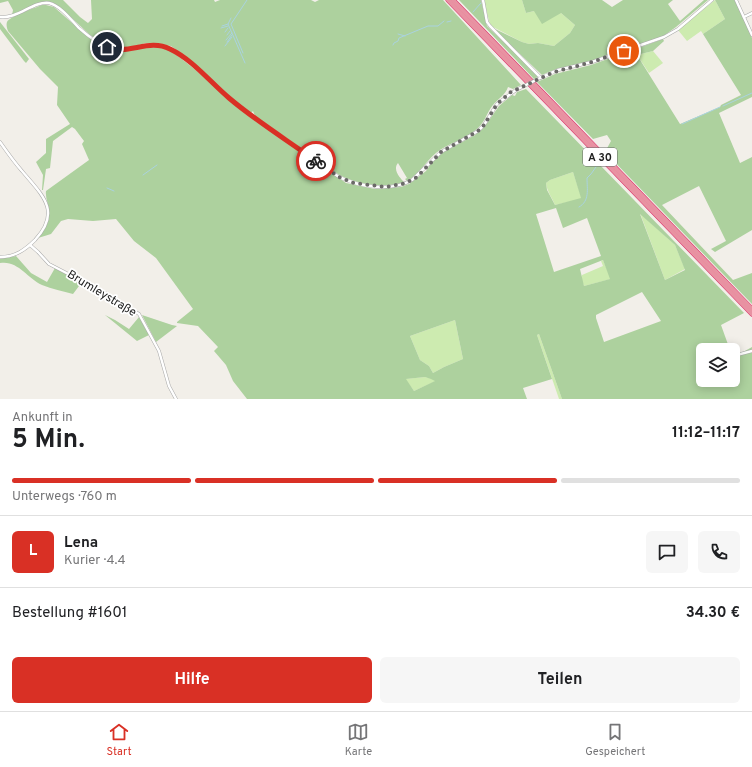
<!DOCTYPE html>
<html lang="de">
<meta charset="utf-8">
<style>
:root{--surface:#fff;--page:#f6f6f6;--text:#202124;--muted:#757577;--line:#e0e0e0;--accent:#d93025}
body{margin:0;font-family:Overpass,sans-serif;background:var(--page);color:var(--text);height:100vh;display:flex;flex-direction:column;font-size:15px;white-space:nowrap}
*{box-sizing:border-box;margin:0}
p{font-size:13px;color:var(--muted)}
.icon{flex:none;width:22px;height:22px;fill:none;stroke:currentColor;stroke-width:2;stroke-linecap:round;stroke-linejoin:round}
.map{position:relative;height:399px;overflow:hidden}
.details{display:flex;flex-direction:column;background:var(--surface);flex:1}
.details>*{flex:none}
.tools{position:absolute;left:696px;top:343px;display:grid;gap:8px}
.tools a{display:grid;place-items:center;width:44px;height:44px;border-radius:6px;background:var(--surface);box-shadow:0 2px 10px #0003;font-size:20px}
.pin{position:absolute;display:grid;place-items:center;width:34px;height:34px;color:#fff;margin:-17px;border:2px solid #fff;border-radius:50%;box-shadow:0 1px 4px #0007}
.courier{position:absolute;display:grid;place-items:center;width:40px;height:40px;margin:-20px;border:3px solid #d93025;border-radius:50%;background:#fff;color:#222;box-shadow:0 1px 5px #0007}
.head em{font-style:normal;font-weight:700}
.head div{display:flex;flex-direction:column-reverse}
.head{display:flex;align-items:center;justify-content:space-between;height:68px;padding:0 12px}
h1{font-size:26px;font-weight:700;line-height:30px}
.bar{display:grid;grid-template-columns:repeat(4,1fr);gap:6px 4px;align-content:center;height:48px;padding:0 12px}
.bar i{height:5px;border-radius:3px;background:var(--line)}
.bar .selected{background:var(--accent)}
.bar p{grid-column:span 4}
.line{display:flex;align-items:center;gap:10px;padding:0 12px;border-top:1px solid var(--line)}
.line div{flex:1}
.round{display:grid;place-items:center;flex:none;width:42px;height:42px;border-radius:6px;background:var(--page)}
.primary-button{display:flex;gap:8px;margin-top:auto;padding:8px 12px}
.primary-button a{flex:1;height:46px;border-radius:6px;background:var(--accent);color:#fff;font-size:16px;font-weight:700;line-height:46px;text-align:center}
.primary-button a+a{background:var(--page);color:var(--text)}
.tabs{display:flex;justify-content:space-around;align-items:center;height:56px;border-top:1px solid var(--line);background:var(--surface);font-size:11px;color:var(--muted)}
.tabs a{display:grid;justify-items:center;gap:2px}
.tabs .selected{color:var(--accent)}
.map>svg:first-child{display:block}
</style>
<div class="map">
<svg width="752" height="399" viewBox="0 0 752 399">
<rect width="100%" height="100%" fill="#f2efe9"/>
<!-- grass -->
<g fill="#cdebb0">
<polygon points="484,0 522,0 526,13 534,11 561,13 575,25 570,33 554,46 538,43 529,44 522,42 491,26 489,21"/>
<polygon points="715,0 725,19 703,34 701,31 687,41 678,30"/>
<polygon points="653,51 663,63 649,73 637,55"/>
<path d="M573,172L582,199L555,205C552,197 547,192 546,183L550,180Z"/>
<polygon points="640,213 675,245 685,269 665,280"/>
<polygon points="603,260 611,279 584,286 581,278 582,275 603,266 601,261"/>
<polygon points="455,320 463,359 444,367 433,373 429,366 420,360 410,336"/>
<polygon points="539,334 562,399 559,399 537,335"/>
<polygon points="425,377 434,379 436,381 414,391 405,379"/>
</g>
<!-- forest -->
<g fill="#add19e" fill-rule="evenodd">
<path d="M0,0H63L80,17L88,23L92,19L91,0H214L215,2L220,0H311L315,2L319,0H443L521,85L513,89L508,87C506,94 498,99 493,105C487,112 485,122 478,128C466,140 448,143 436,153C425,162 420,174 407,181L405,179L407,178L398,163C392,170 401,179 404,182C386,189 354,184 338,174L255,116L253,111L251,113L250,112L235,101L186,57L171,46L146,43L123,49H118L109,46L90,35L61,8L51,2H42L12,15L13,10L8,1L0,3Z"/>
<polygon points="459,0 481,0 487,26 538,75 538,77 534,79"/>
<path d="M522,0H602L612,7L623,0H673L668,4L680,21L704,0H708L676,27L662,37L624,50C621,45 625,40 620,36L616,38L618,49H621L622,51C609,55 597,60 584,64C568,68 557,67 542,75L493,28L522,42L529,44L538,43L554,46L570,33L575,25L561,13L542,24L534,11L526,13Z"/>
<polygon points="715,0 735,0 752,38 752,97 719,113 740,163 752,157 752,230 715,252 711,249 726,241 699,186 662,205 733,280 752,273 752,304 605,152 611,141 607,135 593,139 537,82 555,74 591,65 663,39 664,41 653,51 637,55 680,124 720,107 721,105 741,95 703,34 725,19"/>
<path d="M42,5H46L54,7L87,36L109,50L121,52L147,47L164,48L174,53L192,67L240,108L346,183L375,189L401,187L409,184L426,171L432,162L442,153L475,135L485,126L499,106L512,95L515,96L517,92L526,89L744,313L721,325L730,350H703V380H733V353L743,352L752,347V399H562L539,334L537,335L552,379L523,388L527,399H247L233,381L226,365L214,351L218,347L198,326L177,323V322L193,309L156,258L134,241L116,219L93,221L68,219L61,221L51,234L38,238C44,231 50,222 49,212C49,205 45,198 46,191L89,160L82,144L84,141L75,129L72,127L53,141L50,168L46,169L43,190H42L43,175L36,162L46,153V139L70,124L57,105L58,87L40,69L8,31C7,28 6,25 7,22C10,16 35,8 42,5ZM573,172L581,198L555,205L547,190L546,183L550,180ZM556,208L563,228L587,218L601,256L554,272L536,214ZM640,214L675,245L685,270L665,280ZM603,260L610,279L584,286L580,269ZM642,292L661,321L604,342L596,318V315ZM455,320L463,359L444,367L433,373L429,366L420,360L410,336ZM425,377L431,379L435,381L414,391L406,379Z"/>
<polygon points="0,22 29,59 26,63 24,61 0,29"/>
<path d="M16,256L31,273L47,282L55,268L82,282L73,294C63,291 52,289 42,285C27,278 18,260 0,263V259Z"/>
<polygon points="105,315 115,320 129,329 139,317 149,335 137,341"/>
<polygon points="142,315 172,325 177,326 156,342"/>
</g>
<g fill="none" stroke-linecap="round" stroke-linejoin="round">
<!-- stream -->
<g stroke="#aad3df" stroke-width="1">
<polyline points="473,12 481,3"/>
<polyline points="231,18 228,24 245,63"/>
<polyline points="447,22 451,21"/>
<polyline points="222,26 228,24"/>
<polyline points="221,28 228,26"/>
<polyline points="225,32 228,28"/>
<polyline points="398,34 405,36"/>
<polyline points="227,35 230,31"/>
<polyline points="226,40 232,33"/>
<polyline points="227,42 232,35"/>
<polyline points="393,45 394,43 398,41 399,38 428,26 438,26 444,21"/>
<polyline points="225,46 232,37"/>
<polyline points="243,53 231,24 247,0"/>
<polyline points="723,106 752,93"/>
<polyline points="682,124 720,107"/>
<polyline points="143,175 157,165"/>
<polyline points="107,188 114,191"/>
<path d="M579,207C590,201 587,189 587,178L591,174L596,167"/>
</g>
<!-- minor casing -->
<g stroke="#a9a9a9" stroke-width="3.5">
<g id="minor">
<polyline points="483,0 487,22 490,26 541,78"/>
<polyline points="736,0 752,35"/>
<path d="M0,17C18,19 33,1 49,3C61,6 71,20 79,28C87,35 97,43 107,47C127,57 146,38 169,49C191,59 217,88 237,104C269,130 305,153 339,177C360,187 391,192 412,180L441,152L478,131L484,125L497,104L516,90"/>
<polyline points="744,17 752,13"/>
<polyline points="540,78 558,70 592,62 664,37 678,29 712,0"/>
<path d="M0,142C7,152 14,162 22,171C42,195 62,211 35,240C25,250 15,257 0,257"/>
<polyline points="30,245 38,252 49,264 105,293 139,314 159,351 169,386 176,399"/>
<polyline points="733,356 752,351"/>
</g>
</g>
<!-- highway casing -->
<g stroke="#dc2a67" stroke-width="5">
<g id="highway">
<polyline points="448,0 752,314"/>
<polyline points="453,0 752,309"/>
</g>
</g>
<!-- minor -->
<use href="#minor" stroke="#fff" stroke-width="2.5"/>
<!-- highway -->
<use href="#highway" stroke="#e892a2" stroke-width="4"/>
<!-- minor-bridge casing -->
<g stroke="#a9a9a9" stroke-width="3.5" stroke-linecap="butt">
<polyline id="minor-bridge" points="516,90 540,78"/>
</g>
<!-- minor-bridge -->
<use href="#minor-bridge" stroke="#fff" stroke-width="2.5"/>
</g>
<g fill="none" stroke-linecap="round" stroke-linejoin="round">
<!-- done -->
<polyline stroke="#6b6a68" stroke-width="4" stroke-dasharray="0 7.2" points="316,161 339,177 354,183 386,187 406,183 417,177 441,152 478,131 484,125 497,104 511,92 554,72 592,62 624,51"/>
<!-- route -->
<path stroke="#d93025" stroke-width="5" d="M107,47C128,56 148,38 170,49C193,60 210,82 229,98C256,121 287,140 316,161"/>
</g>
<g text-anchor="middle" stroke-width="3.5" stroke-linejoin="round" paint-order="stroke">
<!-- shield labels -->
<rect fill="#fff" stroke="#646464" stroke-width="1" x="583" y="148" width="34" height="18" rx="3"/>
<g font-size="11" font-weight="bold" fill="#222">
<text x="600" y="161">A 30</text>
</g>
<!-- street labels -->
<g font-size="12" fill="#222" stroke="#fff">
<text transform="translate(102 293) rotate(31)" y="4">Brumleystraße</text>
</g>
</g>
</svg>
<div class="tools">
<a><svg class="icon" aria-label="layers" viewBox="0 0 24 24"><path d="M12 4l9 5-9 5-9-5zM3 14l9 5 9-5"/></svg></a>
</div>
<div class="pin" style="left:624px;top:51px;background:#ea580c"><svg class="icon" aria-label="bag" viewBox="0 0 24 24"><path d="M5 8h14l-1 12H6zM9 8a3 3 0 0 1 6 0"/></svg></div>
<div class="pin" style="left:107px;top:47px;background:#1f2937"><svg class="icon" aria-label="home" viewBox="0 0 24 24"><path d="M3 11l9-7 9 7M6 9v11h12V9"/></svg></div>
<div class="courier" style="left:316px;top:161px"><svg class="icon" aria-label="bike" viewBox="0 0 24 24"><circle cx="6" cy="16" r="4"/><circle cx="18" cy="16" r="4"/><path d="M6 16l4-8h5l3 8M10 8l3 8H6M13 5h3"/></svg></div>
</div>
<section class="details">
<div class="head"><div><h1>5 Min.</h1><p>Ankunft in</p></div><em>11:12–11:17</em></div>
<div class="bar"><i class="selected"></i><i class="selected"></i><i class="selected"></i><i></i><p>Unterwegs · 760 m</p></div>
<div class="line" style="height:72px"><b class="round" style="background:var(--accent);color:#fff">L</b><div><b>Lena</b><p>Kurier · 4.4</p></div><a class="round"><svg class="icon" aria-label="chat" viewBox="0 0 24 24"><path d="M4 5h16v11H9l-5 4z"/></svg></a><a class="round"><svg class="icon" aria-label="phone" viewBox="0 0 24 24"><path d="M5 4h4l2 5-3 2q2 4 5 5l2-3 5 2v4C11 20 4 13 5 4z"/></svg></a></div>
<div class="line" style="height:52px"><div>Bestellung #1601</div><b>34.30 €</b></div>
<div class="primary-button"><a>Hilfe</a><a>Teilen</a></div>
</section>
<nav class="tabs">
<a class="selected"><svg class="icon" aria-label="home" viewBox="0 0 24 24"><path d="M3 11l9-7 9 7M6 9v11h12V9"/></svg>Start</a>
<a><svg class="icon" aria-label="map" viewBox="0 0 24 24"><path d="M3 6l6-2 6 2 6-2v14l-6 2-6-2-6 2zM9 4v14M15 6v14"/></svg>Karte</a>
<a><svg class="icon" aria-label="saved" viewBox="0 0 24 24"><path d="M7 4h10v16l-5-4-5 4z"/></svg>Gespeichert</a>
</nav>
